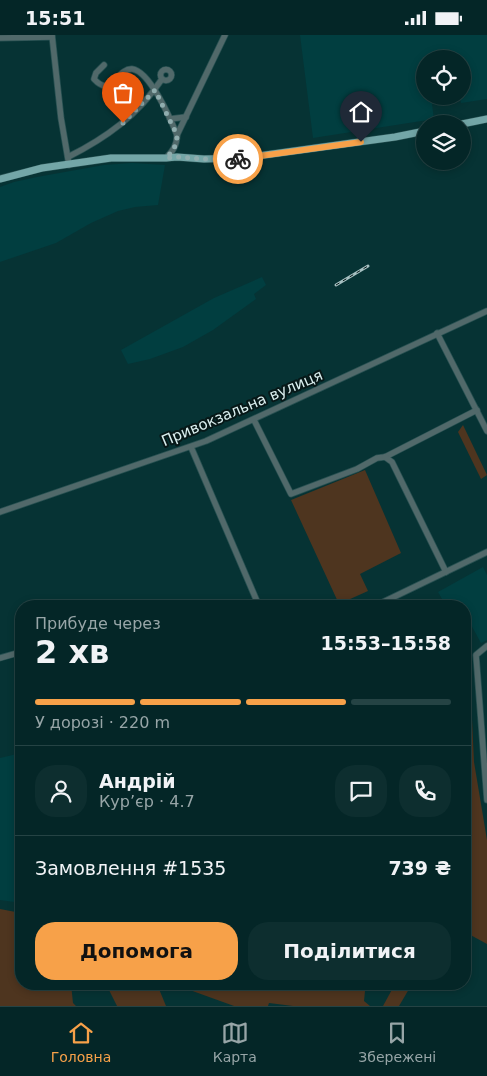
<!DOCTYPE html>
<html lang="uk">
<meta charset="utf-8">
<style>
:root{--surface:#042627;--page:#0d2e2f;--text:#f1f3f6;--muted:#97a5a7;--line:#254344;--accent:#f7a149}
body{margin:0;font-family:"DejaVu Sans",sans-serif;background:var(--page);color:var(--text);height:100vh;display:flex;flex-direction:column;font-size:19px;white-space:nowrap}
*{box-sizing:border-box;margin:0}
p{font-size:16px;color:var(--muted)}
.icon{flex:none;width:28px;height:28px;fill:none;stroke:currentColor;stroke-width:2;stroke-linecap:round;stroke-linejoin:round}
.map{position:relative;flex:1;overflow:hidden}
.sheet{position:absolute;left:15px;top:565px;width:456px;height:390px;display:flex;flex-direction:column;background:var(--surface);border-radius:20px;box-shadow:0 2px 8px #0003,0 0 0 1px var(--line)}
.sheet>*{flex:none}
.buttons{position:absolute;left:416px;top:15px;display:grid;gap:10px}
.buttons a{display:grid;place-items:center;width:55px;height:55px;border-radius:50%;background:var(--surface);box-shadow:0 2px 8px #0003,0 0 0 1px var(--line);font-size:25px}
.pin{position:absolute;display:grid;place-items:center;width:42px;height:42px;color:#fff;margin:-51px -21px;border-radius:50% 50% 50% 0;rotate:-45deg;box-shadow:0 0 5px #0007}
.pin .icon{rotate:45deg}
.courier{position:absolute;display:grid;place-items:center;width:50px;height:50px;margin:-25px;border:4px solid #f7a149;border-radius:50%;background:#fff;color:#222;box-shadow:0 1px 6px #0007}
.overview em{font-style:normal;font-weight:700}
.overview div{display:flex;flex-direction:column-reverse}
.overview{display:flex;align-items:center;justify-content:space-between;height:85px;padding:0 20px}
h1{font-size:32px;font-weight:700;line-height:38px}
.bar{display:grid;grid-template-columns:repeat(4,1fr);gap:8px 5px;align-content:center;height:60px;padding:0 20px}
.bar i{height:6px;border-radius:4px;background:var(--line)}
.bar .current{background:var(--accent)}
.bar p{grid-column:span 4}
.line{display:flex;align-items:center;gap:12px;padding:0 20px;border-top:1px solid var(--line)}
.line div{flex:1}
.round{display:grid;place-items:center;flex:none;width:52px;height:52px;border-radius:20px;background:var(--page)}
.button{display:flex;gap:10px;margin-top:auto;padding:10px 20px}
.button a{flex:1;height:58px;border-radius:20px;background:var(--accent);color:#111;font-size:20px;font-weight:700;line-height:58px;text-align:center}
.button a+a{background:var(--page);color:var(--text)}
.status{display:flex;justify-content:space-between;align-items:center;height:35px;padding:0 25px;background:var(--surface);direction:ltr}
.status svg{height:14px;fill:currentColor}
.menu{display:flex;justify-content:space-around;align-items:center;height:70px;border-top:1px solid var(--line);background:var(--surface);font-size:14px;color:var(--muted)}
.menu a{display:grid;justify-items:center;gap:2px}
.menu .current{color:var(--accent)}
.map>svg:first-child{display:block}
</style>
<div class="status"><b>15:51</b><svg viewBox="0 0 49 12"><path d="M0 12V9h3v3zM5 12V6h3v6zM10 12V3h3v9zM15 12V0h3v12zM26 1h20v11H26zM47 4h2v5h-2z"/></svg></div>
<div class="map">
<svg width="487" height="971" viewBox="0 0 487 971">
<rect width="100%" height="100%" fill="#063334"/>
<!-- built -->
<g fill="#013e40" fill-rule="evenodd">
<path d="M300,0H487V64L461,68L460,64L432,69L434,84L313,103ZM425,24H462V61H425Z"/>
<polygon points="132,128 165,130 158,170 135,172 118,176 91,188 56,208 0,227 0,152 14,147 37,142 104,130"/>
<polygon points="262,242 266,250 254,259 256,264 213,295 183,312 150,324 128,329 121,315 214,263"/>
<polygon points="483,532 487,540 487,605 481,608 465,579 465,571 446,571 438,557"/>
<polygon points="21,718 21,863 14,867 0,865 0,723"/>
</g>
<!-- green -->
<g fill="#4e351f">
<polygon points="463,390 487,440 481,444 458,397"/>
<polygon points="365,435 401,518 360,539 368,556 339,569 291,465"/>
<polygon points="470,641 474,727 487,805 487,909 465,897 465,642"/>
<polygon points="0,874 21,878 21,949 71,949 73,968 76,971 0,971"/>
<polygon points="106,949 157,949 166,971 117,971"/>
<polygon points="179,949 354,949 365,956 364,966 370,971 293,971 269,968 268,971 234,971 187,954"/>
<polygon points="395,949 412,949 399,971 383,971"/>
</g>
<g fill="none" stroke-linecap="round" stroke-linejoin="round">
<!-- minor casing -->
<g stroke="#285152" stroke-width="7">
<g id="minor">
<polyline points="52,0 61,83 69,130"/>
<polyline points="0,3 52,2"/>
<path d="M104,30L96,38L94,44C112,64 117,33 132,34C150,36 171,85 177,100"/>
<circle cx="166" cy="40" r="5.5"/>
<polyline points="170,84 186,82"/>
<path d="M68,122C106,103 138,80 162,44"/>
<path d="M166,123C173,116 177,110 177,100L225,0"/>
<polyline points="437,298 487,396"/>
<polyline points="254,385 291,459 357,434 377,423 385,422 477,375"/>
<polyline points="191,412 259,571"/>
<polyline points="385,422 392,427 446,537"/>
<polyline points="0,477 206,406 487,276"/>
<polyline points="375,571 487,517"/>
<polyline points="487,611 476,620 487,765"/>
<polyline points="0,623 21,617"/>
</g>
</g>
<!-- major casing -->
<g stroke="#285152" stroke-width="8">
<g id="major">
<polyline points="462,89 487,84"/>
<polyline points="0,144 42,133 111,123 166,123 177,122 204,124 243,123 395,102 425,96"/>
</g>
</g>
<!-- minor -->
<use href="#minor" stroke="#51696a" stroke-width="5.5"/>
<!-- major -->
<use href="#major" stroke="#73a6a7" stroke-width="7"/>
<!-- rail casing -->
<g stroke="#a7c1c2" stroke-width="3">
<polyline id="rail" points="336,250 368,231"/>
</g>
<!-- rail -->
<use href="#rail" stroke="#071818" stroke-width="1" stroke-dasharray="4" stroke-linecap="butt"/>
</g>
<g fill="none" stroke-linecap="round" stroke-linejoin="round">
<!-- done -->
<path stroke="#90adae" stroke-width="5" stroke-dasharray="0 9" d="M123,88L155,55L177,100C177,110 173,116 166,123L177,122L204,124H238"/>
<!-- route -->
<polyline stroke="#f7a149" stroke-width="6" points="238,124 361,107"/>
</g>
<g text-anchor="middle" stroke-width="4" stroke-linejoin="round" paint-order="stroke">
<!-- street labels -->
<g font-size="15" fill="#daefef" stroke="#071818">
<text transform="translate(242 373) rotate(-23)" y="5">Привокзальна вулиця</text>
</g>
</g>
</svg>
<div class="buttons">
<a><svg class="icon" aria-label="locate" viewBox="0 0 24 24"><circle cx="12" cy="12" r="6"/><path d="M12 2v4M12 18v4M2 12h4M18 12h4"/></svg></a>
<a><svg class="icon" aria-label="layers" viewBox="0 0 24 24"><path d="M12 4l9 5-9 5-9-5zM3 14l9 5 9-5"/></svg></a>
</div>
<div class="pin" style="left:123px;top:88px;background:#ea580c"><svg class="icon" aria-label="bag" viewBox="0 0 24 24"><path d="M5 8h14l-1 12H6zM9 8a3 3 0 0 1 6 0"/></svg></div>
<div class="pin" style="left:361px;top:107px;background:#1f2937"><svg class="icon" aria-label="home" viewBox="0 0 24 24"><path d="M3 11l9-7 9 7M6 9v11h12V9"/></svg></div>
<div class="courier" style="left:238px;top:124px"><svg class="icon" aria-label="bike" viewBox="0 0 24 24"><circle cx="6" cy="16" r="4"/><circle cx="18" cy="16" r="4"/><path d="M6 16l4-8h5l3 8M10 8l3 8H6M13 5h3"/></svg></div>
<section class="sheet">
<div class="overview"><div><h1>2 хв</h1><p>Прибуде через</p></div><em>15:53–15:58</em></div>
<div class="bar"><i class="current"></i><i class="current"></i><i class="current"></i><i></i><p>У дорозі · 220 m</p></div>
<div class="line" style="height:90px"><a class="round"><svg class="icon" aria-label="person" viewBox="0 0 24 24"><circle cx="12" cy="8" r="4"/><path d="M4 21q1-7 8-7t8 7"/></svg></a><div><b>Андрій</b><p>Кур’єр · 4.7</p></div><a class="round"><svg class="icon" aria-label="chat" viewBox="0 0 24 24"><path d="M4 5h16v11H9l-5 4z"/></svg></a><a class="round"><svg class="icon" aria-label="phone" viewBox="0 0 24 24"><path d="M5 4h4l2 5-3 2q2 4 5 5l2-3 5 2v4C11 20 4 13 5 4z"/></svg></a></div>
<div class="line" style="height:65px"><div>Замовлення #1535</div><b>739 ₴</b></div>
<div class="button"><a>Допомога</a><a>Поділитися</a></div>
</section>
</div>
<nav class="menu">
<a class="current"><svg class="icon" aria-label="home" viewBox="0 0 24 24"><path d="M3 11l9-7 9 7M6 9v11h12V9"/></svg>Головна</a>
<a><svg class="icon" aria-label="map" viewBox="0 0 24 24"><path d="M3 6l6-2 6 2 6-2v14l-6 2-6-2-6 2zM9 4v14M15 6v14"/></svg>Карта</a>
<a><svg class="icon" aria-label="saved" viewBox="0 0 24 24"><path d="M7 4h10v16l-5-4-5 4z"/></svg>Збережені</a>
</nav>
